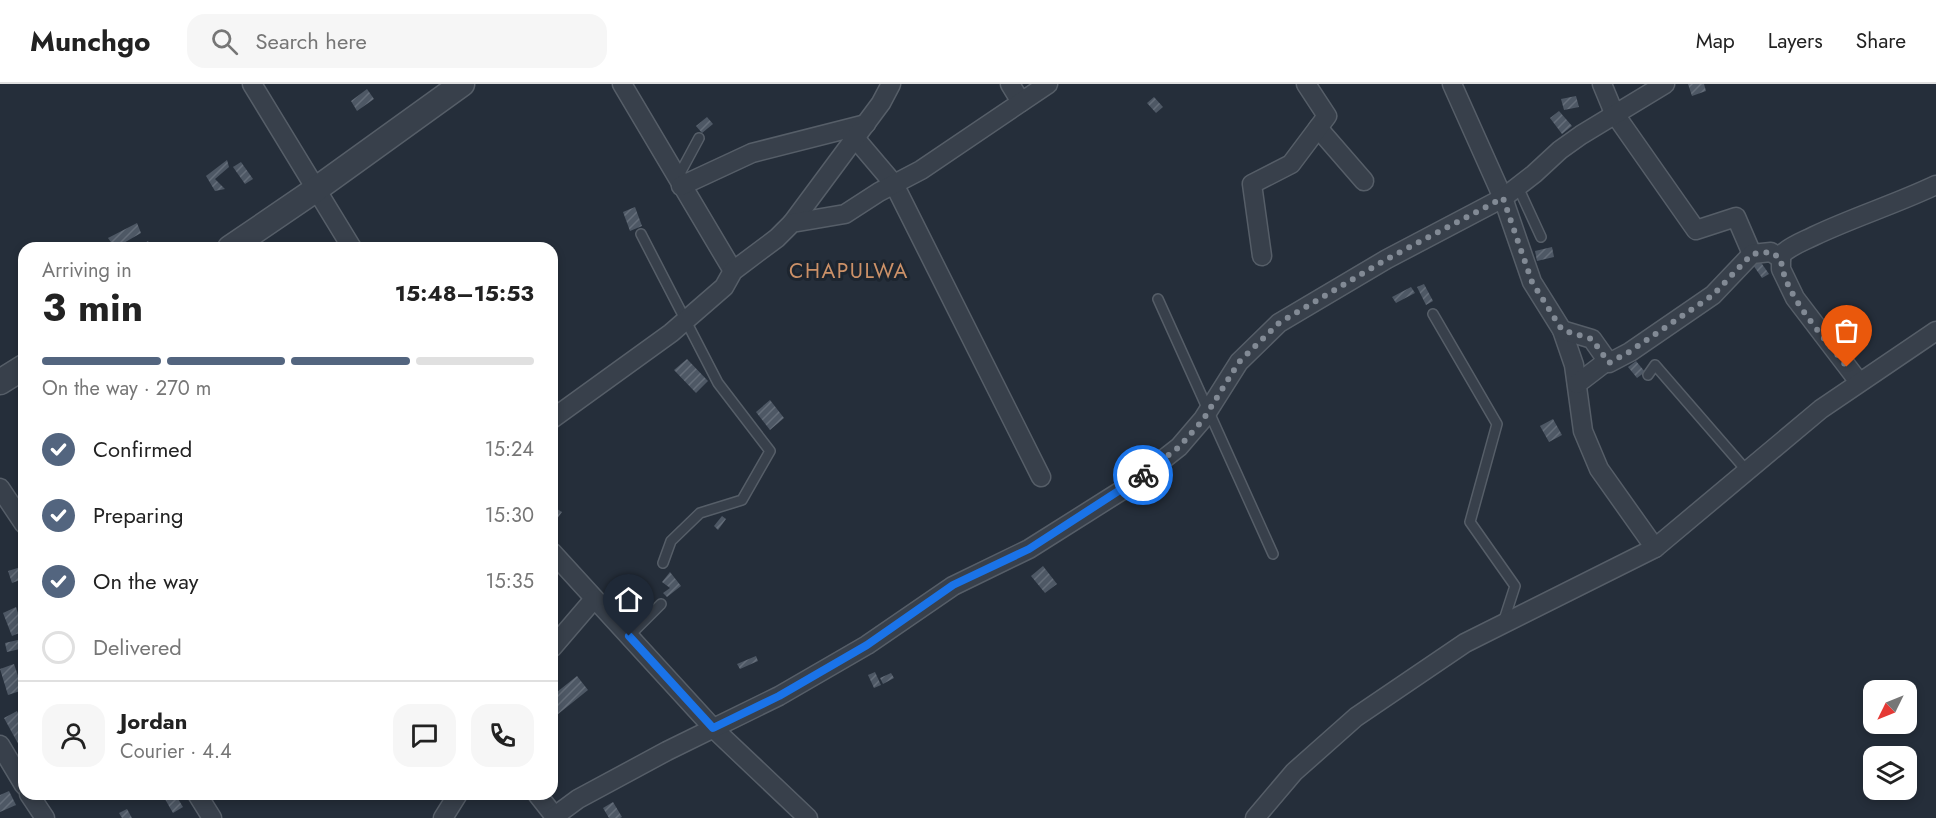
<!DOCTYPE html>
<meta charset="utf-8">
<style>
:root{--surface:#fff;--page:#f6f6f6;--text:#222;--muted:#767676;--line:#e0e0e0;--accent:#53657f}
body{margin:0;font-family:Jost,sans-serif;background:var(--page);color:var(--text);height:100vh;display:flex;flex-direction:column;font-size:22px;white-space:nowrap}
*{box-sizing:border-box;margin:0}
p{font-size:20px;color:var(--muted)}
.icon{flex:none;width:33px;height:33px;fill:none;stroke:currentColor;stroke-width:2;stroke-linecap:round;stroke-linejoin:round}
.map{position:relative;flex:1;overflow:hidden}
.panel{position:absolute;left:18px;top:158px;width:540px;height:558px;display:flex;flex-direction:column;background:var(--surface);border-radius:18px;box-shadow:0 3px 9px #0003}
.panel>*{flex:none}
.needle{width:39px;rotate:227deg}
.buttons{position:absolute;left:1863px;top:596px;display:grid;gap:12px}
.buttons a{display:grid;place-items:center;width:54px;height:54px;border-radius:12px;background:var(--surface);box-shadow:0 3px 9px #0003;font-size:30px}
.pin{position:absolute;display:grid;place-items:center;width:51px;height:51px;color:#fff;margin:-62px -26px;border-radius:50% 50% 50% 0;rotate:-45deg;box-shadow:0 0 6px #0007}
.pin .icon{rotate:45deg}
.courier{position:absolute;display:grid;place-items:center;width:60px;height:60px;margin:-30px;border:4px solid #1a73e8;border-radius:50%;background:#fff;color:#222;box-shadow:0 2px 8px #0007}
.head em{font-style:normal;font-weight:700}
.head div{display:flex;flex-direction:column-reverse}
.head{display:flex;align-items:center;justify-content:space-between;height:102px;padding:0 24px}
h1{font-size:39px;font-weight:700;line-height:45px}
.bar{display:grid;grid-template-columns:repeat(4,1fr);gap:9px 6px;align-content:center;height:72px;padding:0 24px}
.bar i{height:8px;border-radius:4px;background:var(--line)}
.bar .current{background:var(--accent)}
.bar p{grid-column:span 4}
.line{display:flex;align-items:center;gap:15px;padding:0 24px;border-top:2px solid var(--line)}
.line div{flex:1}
.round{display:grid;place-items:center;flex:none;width:63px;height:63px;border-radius:18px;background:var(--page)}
ol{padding:0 24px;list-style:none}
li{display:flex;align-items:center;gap:18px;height:66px}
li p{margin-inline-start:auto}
li .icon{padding:6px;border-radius:50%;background:var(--accent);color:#fff;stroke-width:4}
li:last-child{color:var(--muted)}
li i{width:33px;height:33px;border:3px solid var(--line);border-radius:50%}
header{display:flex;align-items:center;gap:36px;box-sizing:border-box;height:84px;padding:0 30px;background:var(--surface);border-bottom:2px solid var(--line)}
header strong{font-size:28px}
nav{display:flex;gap:33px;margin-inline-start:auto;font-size:21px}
.search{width:420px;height:54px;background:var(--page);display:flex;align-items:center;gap:15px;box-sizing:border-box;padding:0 21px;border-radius:18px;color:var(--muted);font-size:22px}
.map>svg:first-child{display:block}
</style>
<header>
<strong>Munchgo</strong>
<div class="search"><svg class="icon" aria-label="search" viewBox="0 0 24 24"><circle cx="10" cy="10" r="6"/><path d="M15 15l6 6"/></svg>Search here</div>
<nav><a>Map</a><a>Layers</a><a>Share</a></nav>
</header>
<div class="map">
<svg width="1936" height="734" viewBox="0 0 1936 734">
<defs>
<pattern id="building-hatch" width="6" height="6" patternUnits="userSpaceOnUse" patternTransform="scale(1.5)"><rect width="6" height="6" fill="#4e5865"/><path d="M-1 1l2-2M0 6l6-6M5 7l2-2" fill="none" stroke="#656e7a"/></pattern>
</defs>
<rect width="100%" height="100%" fill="#252e3a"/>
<!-- building -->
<g fill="url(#building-hatch)">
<polygon points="1688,0 1704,0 1706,7 1692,12"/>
<polygon points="367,5 374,15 357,27 351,17"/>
<polygon points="1576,12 1579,23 1564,26 1561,15"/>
<polygon points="1154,13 1163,23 1156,29 1147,19"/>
<polygon points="1559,27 1572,42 1562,50 1550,34"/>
<polygon points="707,33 713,40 702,49 696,42"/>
<polygon points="227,76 229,83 215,95 225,105 215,107 206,92"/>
<polygon points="241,78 253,95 245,100 233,83"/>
<polygon points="635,123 642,142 630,147 623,128"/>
<polygon points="137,139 141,149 115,164 108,154"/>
<polygon points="148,157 151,164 136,164"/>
<polygon points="1552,163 1554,173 1537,177 1535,167"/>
<polygon points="1760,177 1769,190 1762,194 1753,181"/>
<polygon points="1424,200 1433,217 1426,221 1417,203"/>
<polygon points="1411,203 1415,209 1396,219 1392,213"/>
<polygon points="687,275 708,297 696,309 674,286"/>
<polygon points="1636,277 1645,288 1637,294 1628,283"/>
<polygon points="770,316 784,334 770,346 756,328"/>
<polygon points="1553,335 1562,351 1549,358 1540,342"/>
<polygon points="552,422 562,428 554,439 552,438"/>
<polygon points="722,432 726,435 718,446 714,442"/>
<polygon points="24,482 24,508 20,496 12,499 8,487"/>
<polygon points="1043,482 1057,500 1045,509 1031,492"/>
<polygon points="670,488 681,502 667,513 663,509 670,504 662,498"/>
<polygon points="16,523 24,547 12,552 3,529"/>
<polygon points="22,555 24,564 7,568 5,559"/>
<polygon points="756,572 758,577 740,585 737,580"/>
<polygon points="14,580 23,606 8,611 0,585"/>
<polygon points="875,588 881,601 874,604 868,591"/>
<polygon points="891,589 894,594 883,600 880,594"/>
<polygon points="577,592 588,606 552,635 552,612"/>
<polygon points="17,627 24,640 24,664 21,665 4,634"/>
<polygon points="9,707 16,721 0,728 0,711"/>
<polygon points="162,710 175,710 183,723 173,729"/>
<polygon points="613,718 622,733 620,734 609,734 603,724"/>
<polygon points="127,725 132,734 122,734 119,729"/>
</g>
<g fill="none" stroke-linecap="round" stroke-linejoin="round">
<!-- service casing -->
<g stroke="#565e68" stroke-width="12">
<g id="service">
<polyline points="678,93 699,54"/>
<polyline points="1518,103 1541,153"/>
<polyline points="641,150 718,299 770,367 742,416 700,429 671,457 663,479"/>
<polyline points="1158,215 1273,470"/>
<polyline points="1433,230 1497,340 1470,438 1515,502 1503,539"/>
<polyline points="1648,291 1655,281 1747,387"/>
<polyline points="629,552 661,520"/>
</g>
</g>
<!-- minor casing -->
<g stroke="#565e68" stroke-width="21">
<g id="minor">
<polyline points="252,0 352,164"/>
<polyline points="622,0 733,187"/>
<polyline points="1010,0 1021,18"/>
<polyline points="1452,0 1503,114 1532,198 1562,246 1574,281 1583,347 1599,385 1655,464"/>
<polyline points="1602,0 1614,29 1696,146 1736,133 1752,170"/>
<polyline points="1318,44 1364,97"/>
<polyline points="855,54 894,100 1041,393"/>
<polyline points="681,102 752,69 866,40"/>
<polyline points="792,139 881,19 891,0"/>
<polyline points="1262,172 1252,100 1291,80 1327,32 1306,0"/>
<polyline points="1562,246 1592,255 1609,279 1630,268 1713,211 1752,170 1771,168 1781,175"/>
<path d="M1859,298L1795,214L1781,185V171C1790,162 1802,158 1814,152C1854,133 1896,120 1936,101"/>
<polyline points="1577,300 1607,277"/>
<polyline points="552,335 671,249 724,203 733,187 777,154 792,139 845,130 879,108 921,86 1048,0"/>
<polyline points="0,404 24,440"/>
<polyline points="552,468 713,644 808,734"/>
<polyline points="552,564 594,515"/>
<polyline points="0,661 24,701"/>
<polyline points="29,710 45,734"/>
<polyline points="197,710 212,734"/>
<polyline points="537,710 556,734"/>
<polyline points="555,732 578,715 667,667 779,612 867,561 953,502 1029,465 1132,400 1179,363 1203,335 1239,278 1279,239 1387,175 1503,114 1534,90 1560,66 1581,51 1665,0"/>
<polyline points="443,734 458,710"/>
<polyline points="1255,734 1294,688 1356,633 1465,559 1655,464 1821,325 1936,247"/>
</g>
</g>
<!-- tertiary casing -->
<g stroke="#565e68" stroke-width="27">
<g id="tertiary">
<polyline points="230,164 315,106 462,0"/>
<polyline points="0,298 24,283"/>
</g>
</g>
<!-- service -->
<use href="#service" stroke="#38404b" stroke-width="9"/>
<!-- minor -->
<use href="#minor" stroke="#38404b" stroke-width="18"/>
<!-- tertiary -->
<use href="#tertiary" stroke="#38404b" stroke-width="24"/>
</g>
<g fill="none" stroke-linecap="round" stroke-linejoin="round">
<!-- done -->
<path stroke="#828a95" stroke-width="6" stroke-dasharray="0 10.8" d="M1143,391L1179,363L1203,336L1239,278L1279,239L1387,175L1503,114L1532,198L1562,246L1592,255L1609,279L1629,268L1713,211L1752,170L1771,168L1781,175C1783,211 1826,255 1847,283"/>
<!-- route -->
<polyline stroke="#1a73e8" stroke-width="8" points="629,552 713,644 779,612 867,561 953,501 1029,465 1143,391"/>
</g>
<g text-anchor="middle" stroke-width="6" stroke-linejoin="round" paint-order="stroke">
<!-- quarter labels -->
<g font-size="21" letter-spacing="1.5" fill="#cc9168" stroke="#1d252f">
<text x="849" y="194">CHAPULWA</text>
</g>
</g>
</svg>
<div class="buttons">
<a><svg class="needle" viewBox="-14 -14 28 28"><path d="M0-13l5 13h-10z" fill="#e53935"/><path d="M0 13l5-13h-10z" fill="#767676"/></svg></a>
<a><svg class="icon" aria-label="layers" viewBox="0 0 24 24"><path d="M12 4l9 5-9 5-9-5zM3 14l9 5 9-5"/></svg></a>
</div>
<div class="pin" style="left:1847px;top:283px;background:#ea580c"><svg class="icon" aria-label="bag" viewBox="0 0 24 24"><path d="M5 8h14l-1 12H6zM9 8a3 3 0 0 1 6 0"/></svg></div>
<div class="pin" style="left:629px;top:552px;background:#1f2937"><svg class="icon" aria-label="home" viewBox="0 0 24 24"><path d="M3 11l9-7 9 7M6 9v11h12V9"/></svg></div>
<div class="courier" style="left:1143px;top:391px"><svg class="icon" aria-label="bike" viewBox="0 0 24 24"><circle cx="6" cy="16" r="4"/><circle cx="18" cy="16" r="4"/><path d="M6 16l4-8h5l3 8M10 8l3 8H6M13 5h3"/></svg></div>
<section class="panel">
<div class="head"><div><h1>3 min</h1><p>Arriving in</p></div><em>15:48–15:53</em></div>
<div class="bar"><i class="current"></i><i class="current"></i><i class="current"></i><i></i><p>On the way · 270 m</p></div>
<ol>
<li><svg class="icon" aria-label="check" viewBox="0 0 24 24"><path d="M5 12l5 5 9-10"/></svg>Confirmed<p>15:24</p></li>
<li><svg class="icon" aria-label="check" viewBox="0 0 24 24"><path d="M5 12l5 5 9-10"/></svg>Preparing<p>15:30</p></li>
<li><svg class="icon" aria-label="check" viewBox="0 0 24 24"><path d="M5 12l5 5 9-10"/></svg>On the way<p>15:35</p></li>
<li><i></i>Delivered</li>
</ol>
<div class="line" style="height:108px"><a class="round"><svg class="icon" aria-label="person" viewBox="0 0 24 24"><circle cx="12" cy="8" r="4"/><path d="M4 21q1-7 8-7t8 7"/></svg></a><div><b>Jordan</b><p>Courier · 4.4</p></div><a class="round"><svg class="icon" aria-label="chat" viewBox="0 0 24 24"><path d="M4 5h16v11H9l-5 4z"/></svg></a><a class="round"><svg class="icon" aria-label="phone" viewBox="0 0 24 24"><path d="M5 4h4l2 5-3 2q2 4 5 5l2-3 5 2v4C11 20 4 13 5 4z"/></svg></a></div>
</section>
</div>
